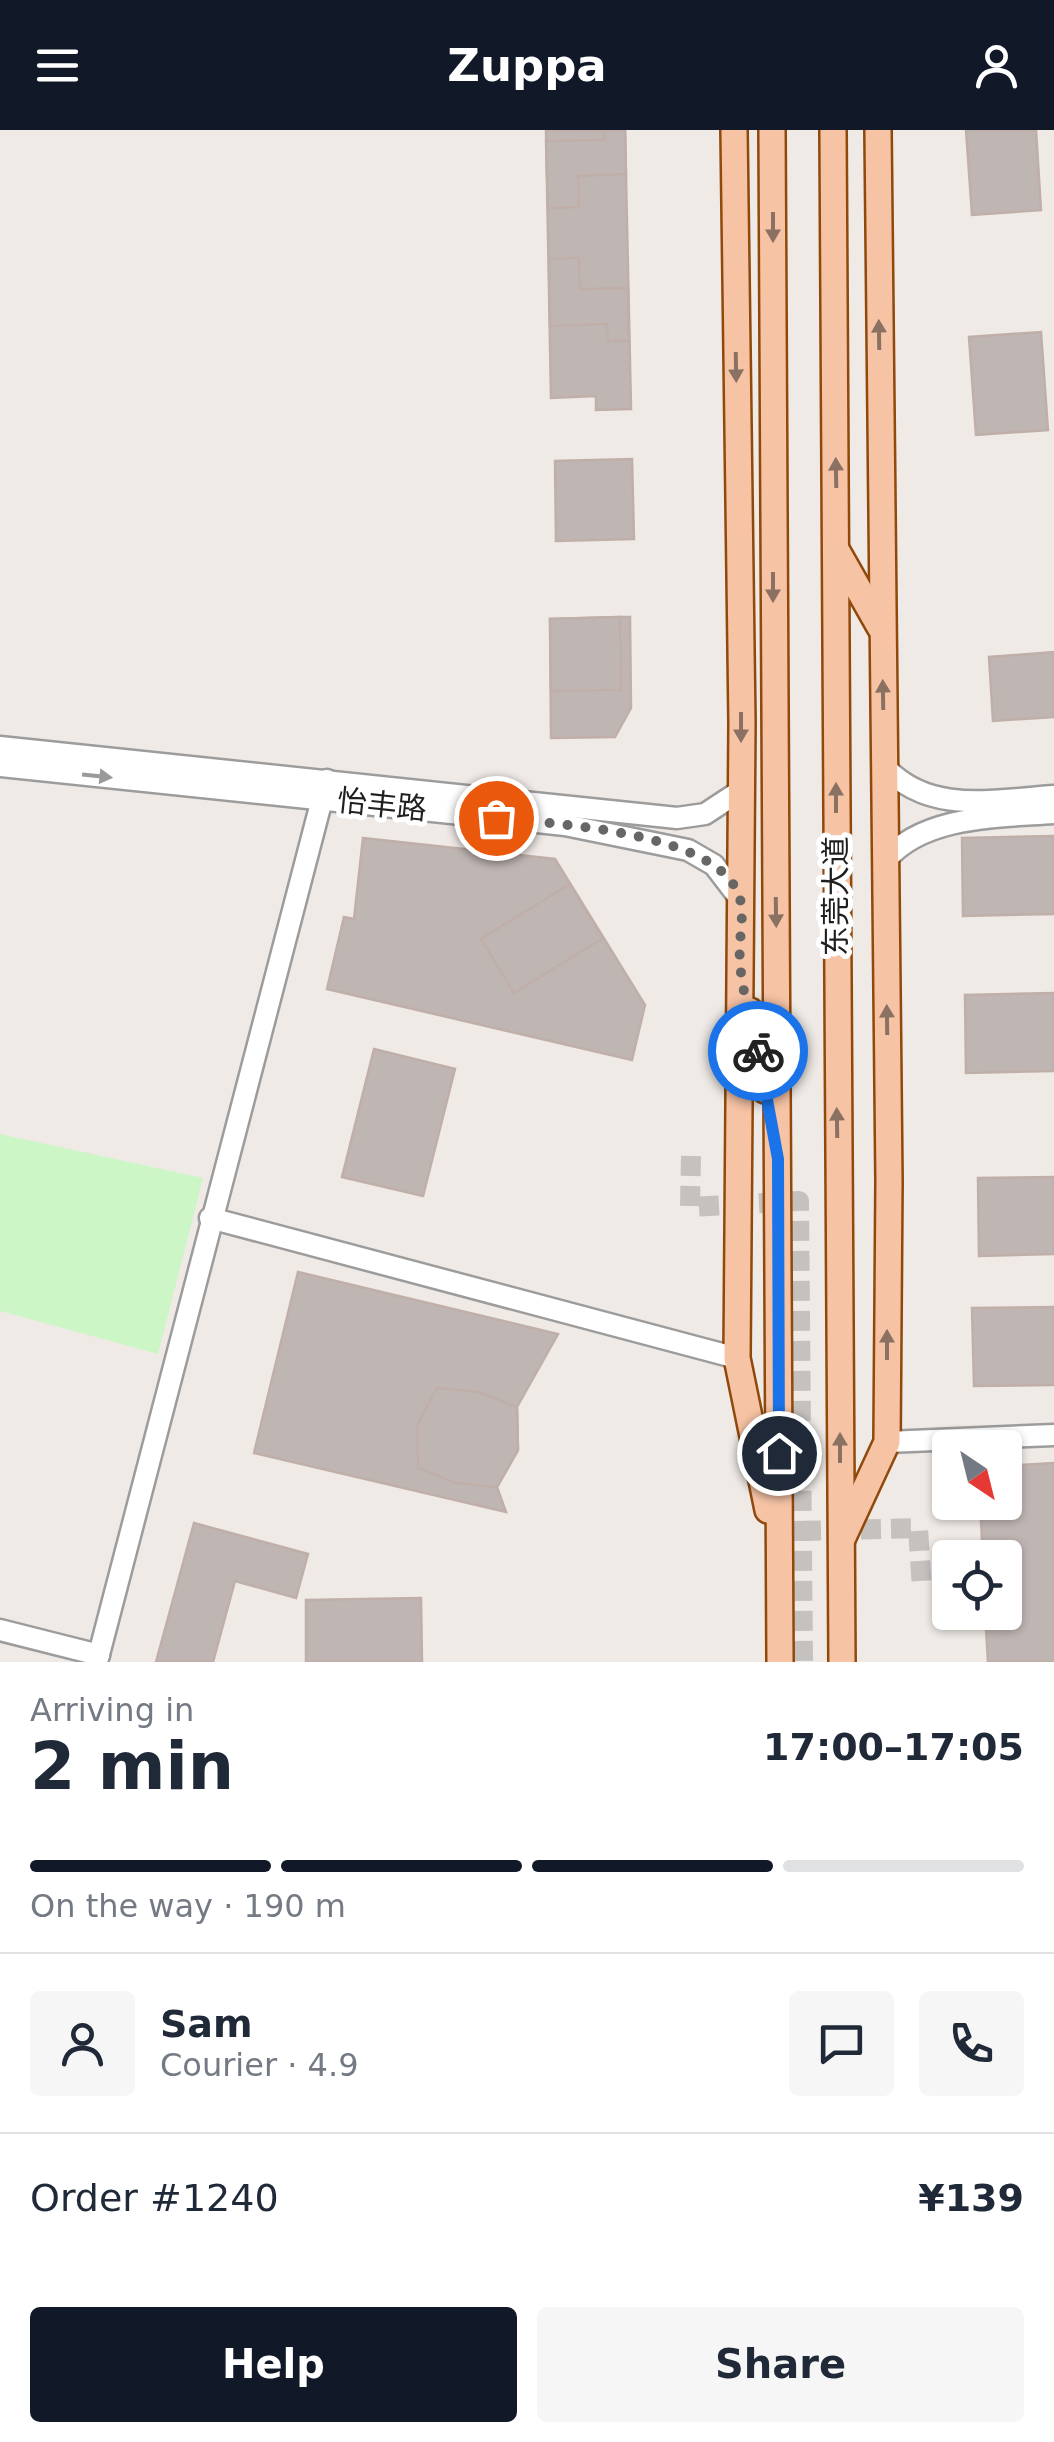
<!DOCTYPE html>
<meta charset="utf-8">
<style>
:root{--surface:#fff;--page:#f6f6f7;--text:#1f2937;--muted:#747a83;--line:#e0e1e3;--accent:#111827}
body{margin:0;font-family:"DejaVu Sans","Noto Sans SC",sans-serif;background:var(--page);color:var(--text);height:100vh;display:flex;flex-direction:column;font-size:38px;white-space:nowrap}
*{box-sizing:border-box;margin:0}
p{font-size:32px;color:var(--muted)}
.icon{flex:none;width:55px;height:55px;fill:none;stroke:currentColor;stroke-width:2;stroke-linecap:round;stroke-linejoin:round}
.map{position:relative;height:1532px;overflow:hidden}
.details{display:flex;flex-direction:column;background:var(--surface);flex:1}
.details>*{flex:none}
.needle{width:65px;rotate:145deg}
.tools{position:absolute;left:932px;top:1300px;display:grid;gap:20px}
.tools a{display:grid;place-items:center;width:90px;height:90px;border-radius:10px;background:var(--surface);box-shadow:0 2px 8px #0004;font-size:50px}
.pin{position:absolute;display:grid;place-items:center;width:85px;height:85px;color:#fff;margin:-42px;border:5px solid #fff;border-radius:50%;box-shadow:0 2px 10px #0007}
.courier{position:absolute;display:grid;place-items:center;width:100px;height:100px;margin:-50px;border:8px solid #1a73e8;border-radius:50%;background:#fff;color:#222;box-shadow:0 2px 12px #0007}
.overview em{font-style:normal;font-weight:600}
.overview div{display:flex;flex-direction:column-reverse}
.overview{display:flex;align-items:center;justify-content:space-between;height:170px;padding:0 30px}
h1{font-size:65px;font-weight:600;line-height:75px}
.bar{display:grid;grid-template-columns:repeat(4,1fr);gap:15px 10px;align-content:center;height:120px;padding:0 30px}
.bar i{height:12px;border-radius:8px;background:var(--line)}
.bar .selected{background:var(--accent)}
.bar p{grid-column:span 4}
.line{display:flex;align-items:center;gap:25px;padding:0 30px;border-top:2px solid var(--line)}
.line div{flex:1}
.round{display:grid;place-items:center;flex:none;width:105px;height:105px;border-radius:10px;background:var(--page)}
.cta{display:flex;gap:20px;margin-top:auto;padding:20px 30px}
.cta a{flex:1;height:115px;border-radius:10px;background:var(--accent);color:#fff;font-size:40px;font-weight:600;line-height:115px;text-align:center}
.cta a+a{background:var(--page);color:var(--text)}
header{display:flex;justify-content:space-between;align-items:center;height:130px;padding:0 30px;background:var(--accent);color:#fff;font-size:45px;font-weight:600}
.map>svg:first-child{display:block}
</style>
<header><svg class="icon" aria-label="menu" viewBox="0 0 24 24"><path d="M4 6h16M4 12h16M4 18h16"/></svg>Zuppa<svg class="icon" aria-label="person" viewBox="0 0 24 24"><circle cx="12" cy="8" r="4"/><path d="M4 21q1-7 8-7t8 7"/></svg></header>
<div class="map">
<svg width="1054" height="1532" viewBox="0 0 1054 1532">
<rect width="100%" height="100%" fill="#efeae6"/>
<!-- park -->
<polygon fill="#ccf6c6" points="0,1004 203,1048 158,1224 0,1181"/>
<!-- building -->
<g fill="#bfb5b3" stroke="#c0afa9" stroke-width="2.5">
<polygon points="546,0 625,0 631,279 596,280 596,266 551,268"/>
<polygon points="604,0 625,0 626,44 578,46 579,77 548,78 546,11 605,10"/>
<polygon points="966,0 1036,0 1041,80 972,85"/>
<polygon points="579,128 580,159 628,158 629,211 608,211 607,194 550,196 549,129"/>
<polygon points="1041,202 1048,300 976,305 969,207"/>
<polygon points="632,329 634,409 556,411 555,331"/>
<polygon points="620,487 630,487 631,578 615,607 551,608 550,489"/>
<polygon points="620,487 621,560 551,561 550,489"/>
<polygon points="1054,522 1054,587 993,591 989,527"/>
<polygon points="1054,706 1054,784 963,786 962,708"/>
<polygon points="363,708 555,729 645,875 632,930 327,859 344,787 354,789"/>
<polygon points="570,754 603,808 514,863 481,809"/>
<polygon points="1054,863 1054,941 966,943 965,865"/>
<polygon points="374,919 455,939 423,1066 342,1047"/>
<polygon points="1054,1047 1054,1124 979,1126 978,1048"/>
<polygon points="298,1142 558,1204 517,1277 518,1320 497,1357 506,1382 254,1323"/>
<polygon points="1054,1177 1054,1255 974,1256 972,1178"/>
<polygon points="437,1258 478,1262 517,1277 518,1320 497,1357 456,1353 418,1338 417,1296"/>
<polygon points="1054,1333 1054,1532 988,1532 985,1482 1005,1482 1005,1428 983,1428 980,1372 1005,1372 1005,1336"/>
<polygon points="194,1393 308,1424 296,1468 235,1451 213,1532 156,1532"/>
<polygon points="421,1468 422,1532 306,1532 306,1470"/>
</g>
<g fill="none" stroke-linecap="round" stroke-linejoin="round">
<!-- minor-tunnel -->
<g stroke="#c5c1be" stroke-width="20" stroke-dasharray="20 10" stroke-linecap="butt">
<polyline points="691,1026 690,1077 799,1071 803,1532"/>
<polyline points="801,1401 918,1398 922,1459"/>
</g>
<!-- minor casing -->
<g stroke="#9c9c9c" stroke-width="25">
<g id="minor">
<polyline points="0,617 677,688 705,684 740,661"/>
<polyline points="0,636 565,695 688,720 714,735 740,769"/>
<path d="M884,636C928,685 994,670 1054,666"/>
<path d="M885,731C923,685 999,687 1054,683"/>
<polyline points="210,1088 737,1228"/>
<polyline points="887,1312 1054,1305"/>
<polyline points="0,1500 99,1525"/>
<polyline points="97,1532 327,650"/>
</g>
</g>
<!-- major casing -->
<g stroke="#90490a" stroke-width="30">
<g id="major">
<polyline points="734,0 742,593 737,1228 768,1380"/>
<polyline points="772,0 780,1532"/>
<polyline points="833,0 842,1532"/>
<polyline points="838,423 880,497"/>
<polyline points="750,881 765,960"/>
<polyline points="843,1407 887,1312 889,1051 878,0"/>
</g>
</g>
<!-- minor -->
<use href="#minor" stroke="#fff" stroke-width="20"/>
<!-- major -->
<use href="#major" stroke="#f6c3a5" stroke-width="25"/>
</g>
<!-- one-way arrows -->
<defs><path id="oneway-solid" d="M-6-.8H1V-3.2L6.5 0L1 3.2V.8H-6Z" transform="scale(2.5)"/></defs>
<g fill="#8a7162">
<use href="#oneway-solid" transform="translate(773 97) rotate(90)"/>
<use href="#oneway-solid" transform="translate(879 205) rotate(-91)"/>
<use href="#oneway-solid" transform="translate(736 237) rotate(89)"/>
<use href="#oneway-solid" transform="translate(836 343) rotate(-91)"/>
<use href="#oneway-solid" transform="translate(773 457) rotate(90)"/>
<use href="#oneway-solid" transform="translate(883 565) rotate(-91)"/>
<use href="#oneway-solid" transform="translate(741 597) rotate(90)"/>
<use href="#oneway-solid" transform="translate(836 668) rotate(-90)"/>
<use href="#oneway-solid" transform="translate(776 782) rotate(89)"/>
<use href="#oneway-solid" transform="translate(887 890) rotate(-91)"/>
<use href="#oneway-solid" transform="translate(837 993) rotate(-91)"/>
<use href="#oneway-solid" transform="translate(887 1215) rotate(-90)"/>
<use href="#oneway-solid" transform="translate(840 1318) rotate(-90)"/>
</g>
<use fill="#9a9a9a" href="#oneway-solid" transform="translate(97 646) rotate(6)"/>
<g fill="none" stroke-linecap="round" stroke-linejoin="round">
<!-- done -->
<path stroke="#686665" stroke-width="10" stroke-dasharray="0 18" d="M496,688C553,694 722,701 740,769C745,787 738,811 740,830C741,860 752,891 758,921"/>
<!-- route -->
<polyline stroke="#1a73e8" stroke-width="12" points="758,921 778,1029 779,1323"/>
</g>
<g text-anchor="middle" stroke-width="10" stroke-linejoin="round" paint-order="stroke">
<!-- street labels -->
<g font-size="30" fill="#1f1f1f" stroke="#fff">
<text transform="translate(382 675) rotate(6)" y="10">怡丰路</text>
<text transform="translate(836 766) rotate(-90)" y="10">东莞大道</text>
</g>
</g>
</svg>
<div class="tools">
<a><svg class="needle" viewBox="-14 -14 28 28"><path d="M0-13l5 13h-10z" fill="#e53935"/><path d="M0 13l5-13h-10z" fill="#747a83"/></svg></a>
<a><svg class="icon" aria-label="locate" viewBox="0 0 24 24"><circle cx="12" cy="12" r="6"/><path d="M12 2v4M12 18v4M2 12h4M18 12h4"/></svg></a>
</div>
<div class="pin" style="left:496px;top:688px;background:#ea580c"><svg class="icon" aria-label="bag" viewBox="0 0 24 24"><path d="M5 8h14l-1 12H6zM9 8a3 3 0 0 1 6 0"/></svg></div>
<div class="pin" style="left:779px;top:1323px;background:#1f2937"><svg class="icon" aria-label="home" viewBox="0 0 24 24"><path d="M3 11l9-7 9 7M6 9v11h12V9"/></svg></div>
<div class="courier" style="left:758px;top:921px"><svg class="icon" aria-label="bike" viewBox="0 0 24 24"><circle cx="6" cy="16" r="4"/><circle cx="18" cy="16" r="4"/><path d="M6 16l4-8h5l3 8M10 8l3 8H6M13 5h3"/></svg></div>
</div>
<section class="details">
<div class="overview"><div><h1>2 min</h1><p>Arriving in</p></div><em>17:00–17:05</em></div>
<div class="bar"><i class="selected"></i><i class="selected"></i><i class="selected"></i><i></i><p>On the way · 190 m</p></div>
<div class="line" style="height:180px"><a class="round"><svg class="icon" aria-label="person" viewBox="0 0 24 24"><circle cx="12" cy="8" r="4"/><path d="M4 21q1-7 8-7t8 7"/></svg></a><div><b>Sam</b><p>Courier · 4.9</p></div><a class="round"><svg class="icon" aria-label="chat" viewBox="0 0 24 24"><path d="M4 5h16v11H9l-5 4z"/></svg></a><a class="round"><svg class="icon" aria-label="phone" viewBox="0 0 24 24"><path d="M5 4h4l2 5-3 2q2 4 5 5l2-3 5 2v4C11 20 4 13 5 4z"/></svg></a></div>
<div class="line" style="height:130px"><div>Order #1240</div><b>¥139</b></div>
<div class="cta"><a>Help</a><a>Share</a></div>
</section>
